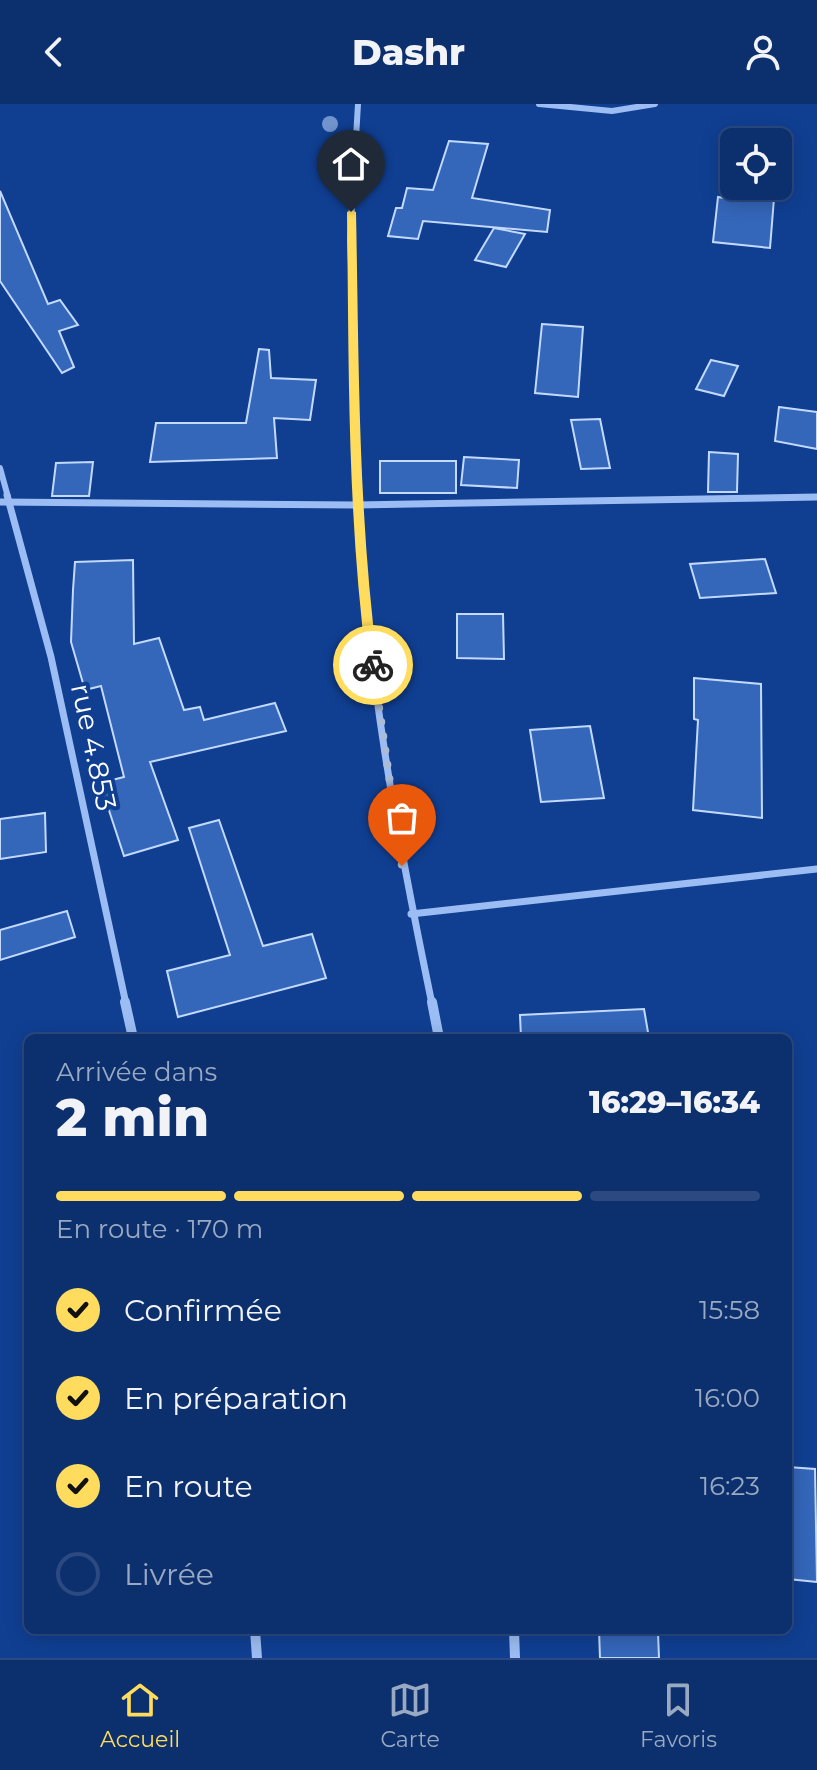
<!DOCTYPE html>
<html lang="fr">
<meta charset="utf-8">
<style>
:root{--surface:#0c2f6e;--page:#153773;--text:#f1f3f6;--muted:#9aa9c2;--line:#2c4a81;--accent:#ffdc5e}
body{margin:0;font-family:Montserrat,sans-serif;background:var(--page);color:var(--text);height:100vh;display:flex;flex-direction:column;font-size:30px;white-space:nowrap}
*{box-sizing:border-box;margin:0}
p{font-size:26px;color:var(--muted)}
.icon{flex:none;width:44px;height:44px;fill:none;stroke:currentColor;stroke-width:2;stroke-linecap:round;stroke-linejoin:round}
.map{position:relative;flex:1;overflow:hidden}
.details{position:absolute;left:24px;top:930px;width:768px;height:600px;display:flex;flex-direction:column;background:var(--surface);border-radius:12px;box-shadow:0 4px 20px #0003,0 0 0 2px var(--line)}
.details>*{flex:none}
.fabs{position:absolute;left:720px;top:24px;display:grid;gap:16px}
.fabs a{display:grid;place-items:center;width:72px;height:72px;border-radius:12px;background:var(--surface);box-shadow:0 4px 20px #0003,0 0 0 2px var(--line);font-size:40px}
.pin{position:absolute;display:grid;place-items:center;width:68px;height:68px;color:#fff;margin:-82px -34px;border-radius:50% 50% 50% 0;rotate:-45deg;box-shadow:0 0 8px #0007}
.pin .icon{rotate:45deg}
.courier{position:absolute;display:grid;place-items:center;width:80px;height:80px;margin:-40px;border:6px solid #ffdc5e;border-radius:50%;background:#fff;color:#222;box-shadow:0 2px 10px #0007}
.overview em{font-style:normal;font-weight:800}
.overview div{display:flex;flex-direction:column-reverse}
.overview{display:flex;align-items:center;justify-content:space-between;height:136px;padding:0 32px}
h1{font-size:52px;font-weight:800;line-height:60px}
.bar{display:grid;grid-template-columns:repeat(4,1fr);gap:12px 8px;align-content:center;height:96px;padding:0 32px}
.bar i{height:10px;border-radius:6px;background:var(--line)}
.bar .current{background:var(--accent)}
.bar p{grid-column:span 4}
ol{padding:0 32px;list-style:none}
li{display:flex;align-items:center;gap:24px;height:88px}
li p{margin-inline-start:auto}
li .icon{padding:8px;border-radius:50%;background:var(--accent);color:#111;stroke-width:4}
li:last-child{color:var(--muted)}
li i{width:44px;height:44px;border:4px solid var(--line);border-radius:50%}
header{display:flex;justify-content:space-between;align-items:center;height:104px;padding:0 32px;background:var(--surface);font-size:36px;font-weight:800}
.tabs{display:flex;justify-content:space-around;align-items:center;height:112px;border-top:2px solid var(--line);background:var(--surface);font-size:22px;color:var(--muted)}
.tabs a{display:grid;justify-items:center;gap:4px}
.tabs .current{color:var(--accent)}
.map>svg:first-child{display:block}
</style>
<header><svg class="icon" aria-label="back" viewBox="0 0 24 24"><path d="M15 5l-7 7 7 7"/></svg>Dashr<svg class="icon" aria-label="person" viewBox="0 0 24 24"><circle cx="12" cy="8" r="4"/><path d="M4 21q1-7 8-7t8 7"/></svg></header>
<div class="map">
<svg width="817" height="1554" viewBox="0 0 817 1554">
<rect width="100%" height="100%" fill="#103f92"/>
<!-- building -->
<g fill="#3466ba" stroke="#c3dafe" stroke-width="2">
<polygon points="449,37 488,40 472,94 550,106 547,128 423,117 418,135 388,132 396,104 402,104 407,84 433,86"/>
<polygon points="721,75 734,76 734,82 775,82 770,144 713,138 718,93 724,94"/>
<polygon points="0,87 48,200 60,196 78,221 59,227 74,263 62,269 0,177"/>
<polygon points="494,124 525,130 506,163 475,156"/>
<polygon points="542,220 583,223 578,293 535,289"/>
<polygon points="259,245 269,246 271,274 316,276 310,316 274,314 277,354 150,358 156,319 246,319"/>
<polygon points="711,256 738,262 724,292 696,285"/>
<polygon points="779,303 817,308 817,345 775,337"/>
<polygon points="600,315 610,364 581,365 571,316"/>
<polygon points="709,348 738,350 737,388 708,388"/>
<polygon points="464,353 519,356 517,384 461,381"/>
<rect x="380" y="357" width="76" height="32"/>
<polygon points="93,358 89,392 52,392 56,359"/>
<polygon points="765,455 776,489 700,494 690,460"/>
<polygon points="133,456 134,540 159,534 184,606 200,603 204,616 275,599 286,627 150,658 178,736 124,752 100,679 124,673 101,582 85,586 71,538 73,486 75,458"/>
<polygon points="457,510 503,510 504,555 457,554"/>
<polygon points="694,574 761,580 762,714 693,706 698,616 694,615"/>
<polygon points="590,622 604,694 541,698 530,626"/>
<polygon points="45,709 46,748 0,755 0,715"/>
<polygon points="219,716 263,842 312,830 326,874 178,913 167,867 230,851 189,724"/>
<polygon points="67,807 75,833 0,856 0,826"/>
<polygon points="644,905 649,934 521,934 520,911"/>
<polygon points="788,1363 815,1365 817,1478 788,1475"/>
<polygon points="599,1526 658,1528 659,1554 600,1554"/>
</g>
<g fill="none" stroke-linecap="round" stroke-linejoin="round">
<!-- street-far2 -->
<g stroke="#9cbdf3" stroke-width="6">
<polyline points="358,0 350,135 359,393"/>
<polyline points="539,0 612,7 655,0"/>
<polyline points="0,364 8,393"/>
<polyline points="792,393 817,393"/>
</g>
<!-- street-far1 -->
<g stroke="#9cbdf3" stroke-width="7">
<polyline points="7,391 51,553 126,900"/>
<path d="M359,391C365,564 397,731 432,900"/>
<polyline points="0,398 357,401 817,393"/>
<polyline points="411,810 817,765"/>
</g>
<!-- street -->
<g stroke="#9cbdf3" stroke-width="10">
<polyline points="125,898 133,934"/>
<polyline points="432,898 439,934"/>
<polyline points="255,1526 257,1554"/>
<polyline points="514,1526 515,1554"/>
</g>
</g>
<!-- trees -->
<circle fill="#7294cd" cx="330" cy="20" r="8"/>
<!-- route -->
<path fill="#ffdc5e" d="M351,106L356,108C359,260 358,411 378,561L373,565L367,561C347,411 349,260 347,108Z"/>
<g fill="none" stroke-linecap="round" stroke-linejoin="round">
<!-- done -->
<polyline stroke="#abbcd9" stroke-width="8" stroke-dasharray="0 14.4" points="373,561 402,762"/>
</g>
<g text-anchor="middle" stroke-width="8" stroke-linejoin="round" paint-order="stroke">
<!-- street labels -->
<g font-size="28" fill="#fff" stroke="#103f92">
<text transform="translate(94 643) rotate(78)" y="10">rue 4.853</text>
</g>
</g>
</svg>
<div class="fabs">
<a><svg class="icon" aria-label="locate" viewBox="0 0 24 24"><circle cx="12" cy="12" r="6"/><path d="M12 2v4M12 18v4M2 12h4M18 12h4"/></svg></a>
</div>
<div class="pin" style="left:402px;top:762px;background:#ea580c"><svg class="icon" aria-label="bag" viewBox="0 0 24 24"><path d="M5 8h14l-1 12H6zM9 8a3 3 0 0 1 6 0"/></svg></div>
<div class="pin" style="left:351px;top:108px;background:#1f2937"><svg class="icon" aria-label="home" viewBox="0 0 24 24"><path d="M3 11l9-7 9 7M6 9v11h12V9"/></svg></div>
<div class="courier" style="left:373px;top:561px"><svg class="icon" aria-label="bike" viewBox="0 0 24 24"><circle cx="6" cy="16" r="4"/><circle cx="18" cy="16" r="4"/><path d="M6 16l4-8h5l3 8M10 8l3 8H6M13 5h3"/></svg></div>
<section class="details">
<div class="overview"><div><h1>2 min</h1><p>Arrivée dans</p></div><em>16:29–16:34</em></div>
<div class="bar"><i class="current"></i><i class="current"></i><i class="current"></i><i></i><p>En route · 170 m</p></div>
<ol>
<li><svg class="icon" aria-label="check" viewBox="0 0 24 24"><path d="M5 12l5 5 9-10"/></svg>Confirmée<p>15:58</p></li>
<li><svg class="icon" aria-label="check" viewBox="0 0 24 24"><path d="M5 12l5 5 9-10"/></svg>En préparation<p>16:00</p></li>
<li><svg class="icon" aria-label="check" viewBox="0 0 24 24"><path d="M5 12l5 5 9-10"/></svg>En route<p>16:23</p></li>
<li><i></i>Livrée</li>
</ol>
</section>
</div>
<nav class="tabs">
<a class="current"><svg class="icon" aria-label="home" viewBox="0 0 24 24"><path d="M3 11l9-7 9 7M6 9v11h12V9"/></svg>Accueil</a>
<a><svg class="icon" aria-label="map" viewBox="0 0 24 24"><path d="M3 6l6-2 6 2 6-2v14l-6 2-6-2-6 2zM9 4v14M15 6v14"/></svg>Carte</a>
<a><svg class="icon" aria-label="saved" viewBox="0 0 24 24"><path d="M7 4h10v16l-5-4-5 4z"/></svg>Favoris</a>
</nav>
